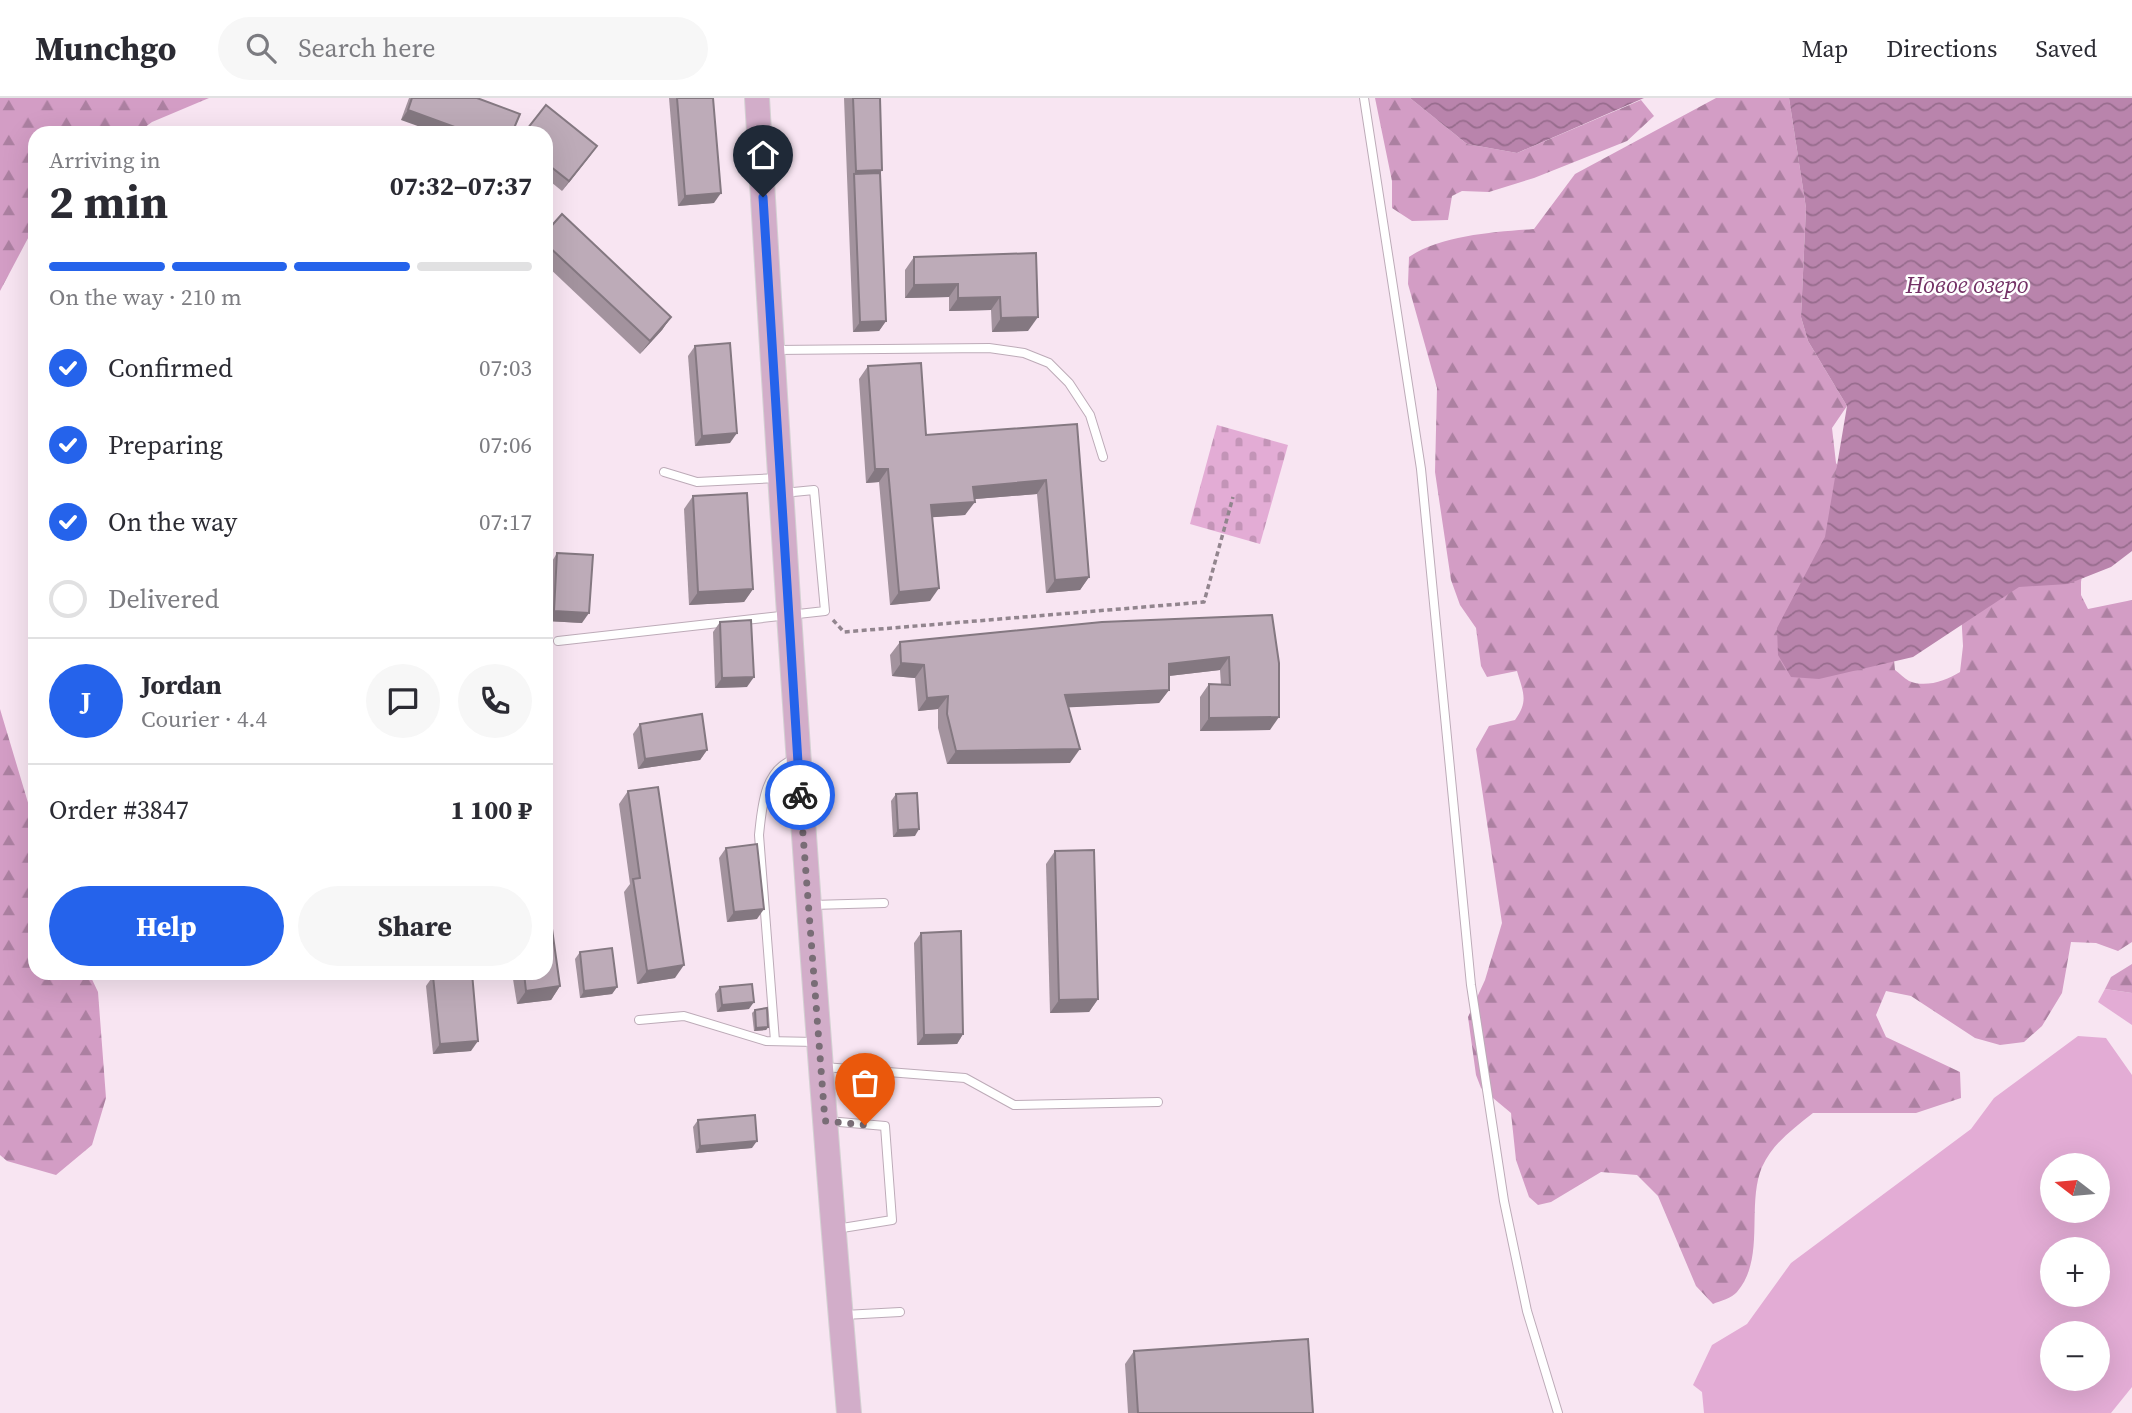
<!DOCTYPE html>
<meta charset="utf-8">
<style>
:root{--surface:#fff;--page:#f7f7f7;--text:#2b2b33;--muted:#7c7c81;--line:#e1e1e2;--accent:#2563eb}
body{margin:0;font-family:"Source Serif 4",serif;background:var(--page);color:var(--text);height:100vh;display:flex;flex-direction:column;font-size:26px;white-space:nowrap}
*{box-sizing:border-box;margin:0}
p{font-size:23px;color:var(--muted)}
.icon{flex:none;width:38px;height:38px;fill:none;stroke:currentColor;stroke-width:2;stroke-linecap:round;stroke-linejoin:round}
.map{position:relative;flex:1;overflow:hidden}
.sheet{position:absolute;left:28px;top:28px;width:525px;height:854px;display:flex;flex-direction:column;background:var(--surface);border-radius:21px;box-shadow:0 7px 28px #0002}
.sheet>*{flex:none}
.needle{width:46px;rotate:286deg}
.fabs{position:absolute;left:2040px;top:1055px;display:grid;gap:14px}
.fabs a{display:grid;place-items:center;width:70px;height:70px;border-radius:50%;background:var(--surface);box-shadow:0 7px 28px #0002;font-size:35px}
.pin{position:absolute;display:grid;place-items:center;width:60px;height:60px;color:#fff;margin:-72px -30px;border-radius:50% 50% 50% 0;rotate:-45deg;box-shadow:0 0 7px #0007}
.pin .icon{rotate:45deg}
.courier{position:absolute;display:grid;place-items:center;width:70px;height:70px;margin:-35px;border:5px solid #2563eb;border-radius:50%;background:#fff;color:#222;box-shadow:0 2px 9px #0007}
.headline em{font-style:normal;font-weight:700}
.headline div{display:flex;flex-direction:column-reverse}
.headline{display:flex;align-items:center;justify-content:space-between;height:119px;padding:0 21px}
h1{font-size:46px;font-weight:700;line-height:52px}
.bar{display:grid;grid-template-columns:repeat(4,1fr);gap:10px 7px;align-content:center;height:84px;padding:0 21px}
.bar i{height:9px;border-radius:5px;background:var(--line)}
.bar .selected{background:var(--accent)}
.bar p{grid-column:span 4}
.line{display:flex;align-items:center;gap:18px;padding:0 21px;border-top:2px solid var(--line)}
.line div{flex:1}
.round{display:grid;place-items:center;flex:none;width:74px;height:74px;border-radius:37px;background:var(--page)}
ol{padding:0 21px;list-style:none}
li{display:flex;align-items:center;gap:21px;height:77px}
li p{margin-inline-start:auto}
li .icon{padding:7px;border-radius:50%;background:var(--accent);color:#fff;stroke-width:4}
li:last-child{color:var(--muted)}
li i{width:38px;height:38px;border:4px solid var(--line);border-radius:50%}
.cta{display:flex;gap:14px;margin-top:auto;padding:14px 21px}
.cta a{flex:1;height:80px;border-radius:42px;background:var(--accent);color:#fff;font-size:28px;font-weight:700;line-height:80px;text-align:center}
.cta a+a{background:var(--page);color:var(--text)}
header{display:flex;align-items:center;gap:42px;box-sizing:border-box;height:98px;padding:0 35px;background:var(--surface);border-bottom:2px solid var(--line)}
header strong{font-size:33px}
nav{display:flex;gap:38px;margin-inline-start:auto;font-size:24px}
.search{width:490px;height:63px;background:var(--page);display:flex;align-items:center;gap:18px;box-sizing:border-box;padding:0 24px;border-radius:38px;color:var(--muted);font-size:26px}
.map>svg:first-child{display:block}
</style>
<header>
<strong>Munchgo</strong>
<div class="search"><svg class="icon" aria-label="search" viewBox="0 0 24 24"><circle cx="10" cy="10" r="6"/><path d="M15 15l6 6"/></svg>Search here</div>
<nav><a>Map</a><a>Directions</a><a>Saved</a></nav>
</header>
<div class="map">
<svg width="2132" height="1315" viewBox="0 0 2132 1315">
<defs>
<pattern id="forest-firs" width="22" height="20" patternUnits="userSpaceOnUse" patternTransform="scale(1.75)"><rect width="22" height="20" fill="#d39dc5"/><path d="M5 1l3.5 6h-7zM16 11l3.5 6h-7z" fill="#ac80a1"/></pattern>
<pattern id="cemetery-stones" width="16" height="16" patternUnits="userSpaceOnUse" patternTransform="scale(1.75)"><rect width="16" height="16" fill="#e3acd5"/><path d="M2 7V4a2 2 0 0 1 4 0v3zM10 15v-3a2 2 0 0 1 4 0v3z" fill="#c394b7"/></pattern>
<pattern id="water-waves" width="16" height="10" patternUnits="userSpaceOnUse" patternTransform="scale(1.75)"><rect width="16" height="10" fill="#b984ac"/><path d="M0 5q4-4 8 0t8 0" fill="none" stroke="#976c8d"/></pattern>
</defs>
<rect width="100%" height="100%" fill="#f8e5f2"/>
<!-- grass -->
<g fill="#e3acd5" fill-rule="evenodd">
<polygon points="2105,891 2132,895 2132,927 2098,904"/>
<path d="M2078,938L2106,940L2132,977V1289L2111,1315H1704L1702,1294L1693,1287L1712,1247L1747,1226L1791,1165L1971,1031L1994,1000ZM2053,1068H2098V1113H2053ZM2053,1152H2098V1197H2053ZM2053,1236H2098V1281H2053Z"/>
</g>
<!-- forest -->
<g fill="url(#forest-firs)">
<polygon points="0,0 209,0 152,24 137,35 35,35 35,127 0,193"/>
<polygon points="1375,0 1410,0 1467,46 1517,55 1641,2 1654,18 1627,43 1534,80 1489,94 1462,93 1452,98 1448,122 1412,123 1392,110 1392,83"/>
<path d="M1716,0H1789L1806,110L1801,219L1808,243L1847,308L1832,330L1836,365L1852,387L1891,533L1895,572C1899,575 1904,580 1909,583C1925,590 1946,583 1960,574L1963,548L1959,478L2091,418L2081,484V497L2088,511L2132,502V844L2118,853L2096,845L2071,844L2062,895L2042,928L2024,944L2000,947L1975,940L1911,898L1886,893L1876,917L1886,939L1960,974L1961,1000L1916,1015H1813C1793,1031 1773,1045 1762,1069C1746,1108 1766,1160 1737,1194C1732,1200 1720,1203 1713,1206L1696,1188L1658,1098L1637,1077L1601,1074L1551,1104L1538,1107L1529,1099L1516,1062L1511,1015L1481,990L1476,977L1468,919L1485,882L1502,825L1476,651L1489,628L1515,622C1529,603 1523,594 1517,573L1487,579L1481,568L1476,530L1460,507L1451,482L1435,374L1437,290L1408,186L1409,159C1441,137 1496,134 1534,131L1575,76Z"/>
<polygon points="0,611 35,728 35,875 89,875 98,894 106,1000 92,1047 56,1077 7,1063 0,1057"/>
<polygon points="2132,866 2132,895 2105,891 2111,879"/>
</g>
<!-- cemetery -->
<polygon fill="url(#cemetery-stones)" points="1217,327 1288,347 1260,446 1190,426"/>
<!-- water -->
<g fill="url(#water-waves)">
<polygon points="1410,0 1644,0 1517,55 1467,46"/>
<polygon points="1789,0 2132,0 2132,453 2111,469 2068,486 2019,489 1913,559 1819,581 1791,579 1778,557 1777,530 1825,439 1847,308 1808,243 1801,219 1806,110"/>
</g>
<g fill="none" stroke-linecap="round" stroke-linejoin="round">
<!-- service casing -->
<g stroke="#bdabb8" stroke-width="10">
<g id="service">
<polyline points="1364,0 1421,371 1471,887 1504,1103 1527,1213 1558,1315"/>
<polyline points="775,252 989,250 1024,255 1049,265 1069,285 1090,317 1103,359"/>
<polyline points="664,374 697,384 777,380"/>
<polyline points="558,543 825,513 814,392 783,395"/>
<polyline points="812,807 884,805"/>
<polyline points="639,922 684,918 766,943 816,944"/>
<path d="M775,943L759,737C762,709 764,671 795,661"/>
<polyline points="824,969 965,980 1014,1007 1158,1004"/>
<polyline points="828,1023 885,1028 892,1122 836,1131"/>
<polyline points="844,1217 900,1214"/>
</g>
</g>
<!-- primary casing -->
<g stroke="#d3d1d2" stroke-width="26">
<path id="primary" d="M757,0C783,439 811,877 849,1315"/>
</g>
<!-- path -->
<polyline stroke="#92858e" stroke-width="3.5" stroke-dasharray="5 3.5" stroke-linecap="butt" points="833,522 844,534 1204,504 1233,399"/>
<!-- service -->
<use href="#service" stroke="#fff" stroke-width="8"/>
<!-- primary -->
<use href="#primary" stroke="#d2adc9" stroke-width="24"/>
</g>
<!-- wall -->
<g fill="#a3939e">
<polygon points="409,0 477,0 401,22"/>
<polygon points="669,0 713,0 714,105 678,108"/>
<polygon points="844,0 880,0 882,72 880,75 886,223 879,233 853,234"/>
<polygon points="546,35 597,48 562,93 546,80"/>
<polygon points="546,134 671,219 662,232 640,256 546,167"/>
<polygon points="1036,155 1028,233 992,234 991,212 949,213 949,199 905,200 905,172 914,159"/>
<polygon points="695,248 730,345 695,348 688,258"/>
<polygon points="868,268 926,337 1077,326 1089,479 1080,492 1046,495 1037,396 974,401 965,417 932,419 930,503 890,507 879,384 866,385 859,281"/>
<polygon points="693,398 753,491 744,504 689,507 684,411"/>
<polygon points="557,455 582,525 547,523 551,465"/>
<polygon points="1272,517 1270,632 1200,633 1200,599 1209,586 1221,587 1220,572 1169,578 1169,592 1159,605 1068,609 1070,665 947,666 938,630 938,611 918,613 915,580 892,578 890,557 900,544"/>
<polygon points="720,524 747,589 715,590 713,534"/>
<polygon points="640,626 707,652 700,662 638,671 633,636"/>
<polygon points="628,693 675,880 637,886 624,794 630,786 619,706"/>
<polygon points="896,696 915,738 893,739 891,703"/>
<polygon points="726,750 757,821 727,824 719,760"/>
<polygon points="1055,753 1098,901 1089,914 1050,915 1046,766"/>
<polygon points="921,835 963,936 957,946 917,947 914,845"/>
<polygon points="580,854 617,889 612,896 580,900 575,861"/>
<polygon points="512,875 546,875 560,888 551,902 517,906"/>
<polygon points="433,878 471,953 433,956 426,888"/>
<polygon points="720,889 749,911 717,914 715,896"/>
<polygon points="755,912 768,929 766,932 754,933 752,915"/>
<polygon points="698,1022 752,1050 696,1055 693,1029"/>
<polygon points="1134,1253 1313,1315 1128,1315 1125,1266"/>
</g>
<!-- shaded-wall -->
<g fill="#847881">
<polygon points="408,12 471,35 437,35 401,22"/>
<polygon points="597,48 590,58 562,93 569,83"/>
<polygon points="882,72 873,85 854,76 856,73"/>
<polygon points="721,95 714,105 678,108 685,98"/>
<polygon points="958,186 949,199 905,200 914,187"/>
<polygon points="1000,199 991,212 949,213 958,200"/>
<polygon points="671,219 662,232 640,256 650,243"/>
<polygon points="1038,219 1028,233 992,234 1001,220"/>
<polygon points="886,223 879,233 853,234 860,224"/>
<polygon points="737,335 730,345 695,348 702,338"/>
<polygon points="875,371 888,371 879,384 866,385"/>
<polygon points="1046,382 1037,396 964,402 973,389"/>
<polygon points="975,404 965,417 922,420 931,407"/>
<polygon points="1089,479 1080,492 1046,495 1055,482"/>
<polygon points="939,490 930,503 890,507 899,494"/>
<polygon points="753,491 744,504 689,507 698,494"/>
<polygon points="554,513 589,515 582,525 547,523"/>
<polygon points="1229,559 1220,572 1160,579 1169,566"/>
<polygon points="901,565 924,567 915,580 892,578"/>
<polygon points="754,579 747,589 715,590 722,580"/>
<polygon points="1169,592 1159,605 1056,610 1065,597"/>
<polygon points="948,598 938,611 918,613 927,600"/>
<polygon points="1279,619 1270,632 1200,633 1209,620"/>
<polygon points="1080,651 1070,665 947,666 956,653"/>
<polygon points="707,652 700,662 638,671 645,661"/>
<polygon points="919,731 915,738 893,739 898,732"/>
<polygon points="764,811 757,821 727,824 734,814"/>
<polygon points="684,867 675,880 637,886 647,873"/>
<polygon points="560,888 551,902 517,906 526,893"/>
<polygon points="617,889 612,896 580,900 584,893"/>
<polygon points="1098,901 1089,914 1050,915 1059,902"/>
<polygon points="754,904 749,911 717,914 722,907"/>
<polygon points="768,929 766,932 754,933 756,930"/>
<polygon points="963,936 957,946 917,947 924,937"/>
<polygon points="478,943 471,953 433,956 440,946"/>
<polygon points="757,1043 752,1050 696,1055 700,1048"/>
</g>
<!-- building -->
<g fill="#bdabb8" stroke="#847881" stroke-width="2">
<polygon points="412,0 477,0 520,16 512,35 471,35 408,12"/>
<polygon points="677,0 713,0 721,95 685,98"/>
<polygon points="853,0 880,0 882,72 856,73"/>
<polygon points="546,7 597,48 569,83 546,65 546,35 524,35"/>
<polygon points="880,75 886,223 860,224 854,76"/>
<polygon points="562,116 671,219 650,243 546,146 546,134"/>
<polygon points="1036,155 1038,219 1001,220 1000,199 958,200 958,186 914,187 914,159"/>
<polygon points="730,245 737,335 702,338 695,248"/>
<polygon points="921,265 926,337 1077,326 1089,479 1055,482 1046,382 973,389 975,404 931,407 939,490 899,494 888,371 875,371 868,268"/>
<polygon points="747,395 753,491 698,494 693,398"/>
<polygon points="557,455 593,457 589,515 554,513"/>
<polygon points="1272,517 1279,565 1279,619 1209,620 1209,586 1230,587 1229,559 1169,566 1169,592 1065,597 1080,651 956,653 947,616 948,598 927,600 924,567 901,565 900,544 1102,524"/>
<polygon points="751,522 754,579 722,580 720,524"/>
<polygon points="702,616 707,652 645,661 640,626"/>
<polygon points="658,689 684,867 647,873 633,781 640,780 628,693"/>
<polygon points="917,695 919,731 898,732 896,696"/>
<polygon points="757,746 764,811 734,814 726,750"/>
<polygon points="1094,752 1098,901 1059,902 1055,753"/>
<polygon points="546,788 560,888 526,893 524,875 546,875"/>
<polygon points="961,833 963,936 924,937 921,835"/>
<polygon points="612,850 617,889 584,893 580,854"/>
<polygon points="472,875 478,943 440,946 433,878"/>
<polygon points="752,886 754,904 722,907 720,889"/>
<polygon points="767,910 768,929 756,930 755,912"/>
<polygon points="755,1017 757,1043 700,1048 698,1022"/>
<polygon points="1308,1241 1313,1315 1138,1315 1134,1253"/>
</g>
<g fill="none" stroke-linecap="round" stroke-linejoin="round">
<!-- done -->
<polyline stroke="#796d76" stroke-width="7" stroke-dasharray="0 12.6" points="800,697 825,1023 865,1027"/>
<!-- route -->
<polyline stroke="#2563eb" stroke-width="9" points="763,99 800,697"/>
</g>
<g text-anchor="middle" stroke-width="5" stroke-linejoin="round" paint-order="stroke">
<!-- water labels -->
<g font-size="24" font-style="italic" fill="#743266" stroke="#fff">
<text x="1967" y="195">Новое озеро</text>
</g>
</g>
</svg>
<div class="fabs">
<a><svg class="needle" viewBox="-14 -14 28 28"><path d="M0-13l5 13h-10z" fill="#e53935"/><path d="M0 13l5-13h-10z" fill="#7c7c81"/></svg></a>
<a>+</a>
<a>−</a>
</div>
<div class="pin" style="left:865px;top:1027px;background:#ea580c"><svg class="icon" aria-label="bag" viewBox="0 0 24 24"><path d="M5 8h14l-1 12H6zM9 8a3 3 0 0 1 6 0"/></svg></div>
<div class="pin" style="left:763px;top:99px;background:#1f2937"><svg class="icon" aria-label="home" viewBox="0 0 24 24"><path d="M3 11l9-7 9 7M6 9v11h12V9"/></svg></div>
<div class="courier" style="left:800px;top:697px"><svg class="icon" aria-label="bike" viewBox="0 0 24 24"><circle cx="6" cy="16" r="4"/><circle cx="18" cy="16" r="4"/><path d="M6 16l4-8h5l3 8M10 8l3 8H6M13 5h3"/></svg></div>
<section class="sheet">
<div class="headline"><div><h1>2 min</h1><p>Arriving in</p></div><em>07:32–07:37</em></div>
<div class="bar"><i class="selected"></i><i class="selected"></i><i class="selected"></i><i></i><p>On the way · 210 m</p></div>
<ol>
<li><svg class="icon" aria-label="check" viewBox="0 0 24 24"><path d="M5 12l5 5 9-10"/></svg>Confirmed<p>07:03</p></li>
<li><svg class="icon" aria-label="check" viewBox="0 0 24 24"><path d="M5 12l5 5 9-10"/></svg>Preparing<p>07:06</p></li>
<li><svg class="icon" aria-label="check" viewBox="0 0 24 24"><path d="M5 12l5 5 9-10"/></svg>On the way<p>07:17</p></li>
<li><i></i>Delivered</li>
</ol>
<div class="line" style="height:126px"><b class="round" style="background:var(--accent);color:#fff">J</b><div><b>Jordan</b><p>Courier · 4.4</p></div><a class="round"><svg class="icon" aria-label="chat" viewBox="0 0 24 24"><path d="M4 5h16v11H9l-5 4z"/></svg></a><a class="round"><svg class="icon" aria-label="phone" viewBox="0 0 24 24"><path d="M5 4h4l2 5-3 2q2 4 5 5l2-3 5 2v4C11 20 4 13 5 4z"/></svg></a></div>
<div class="line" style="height:91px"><div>Order #3847</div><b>1 100 ₽</b></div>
<div class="cta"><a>Help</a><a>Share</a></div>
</section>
</div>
